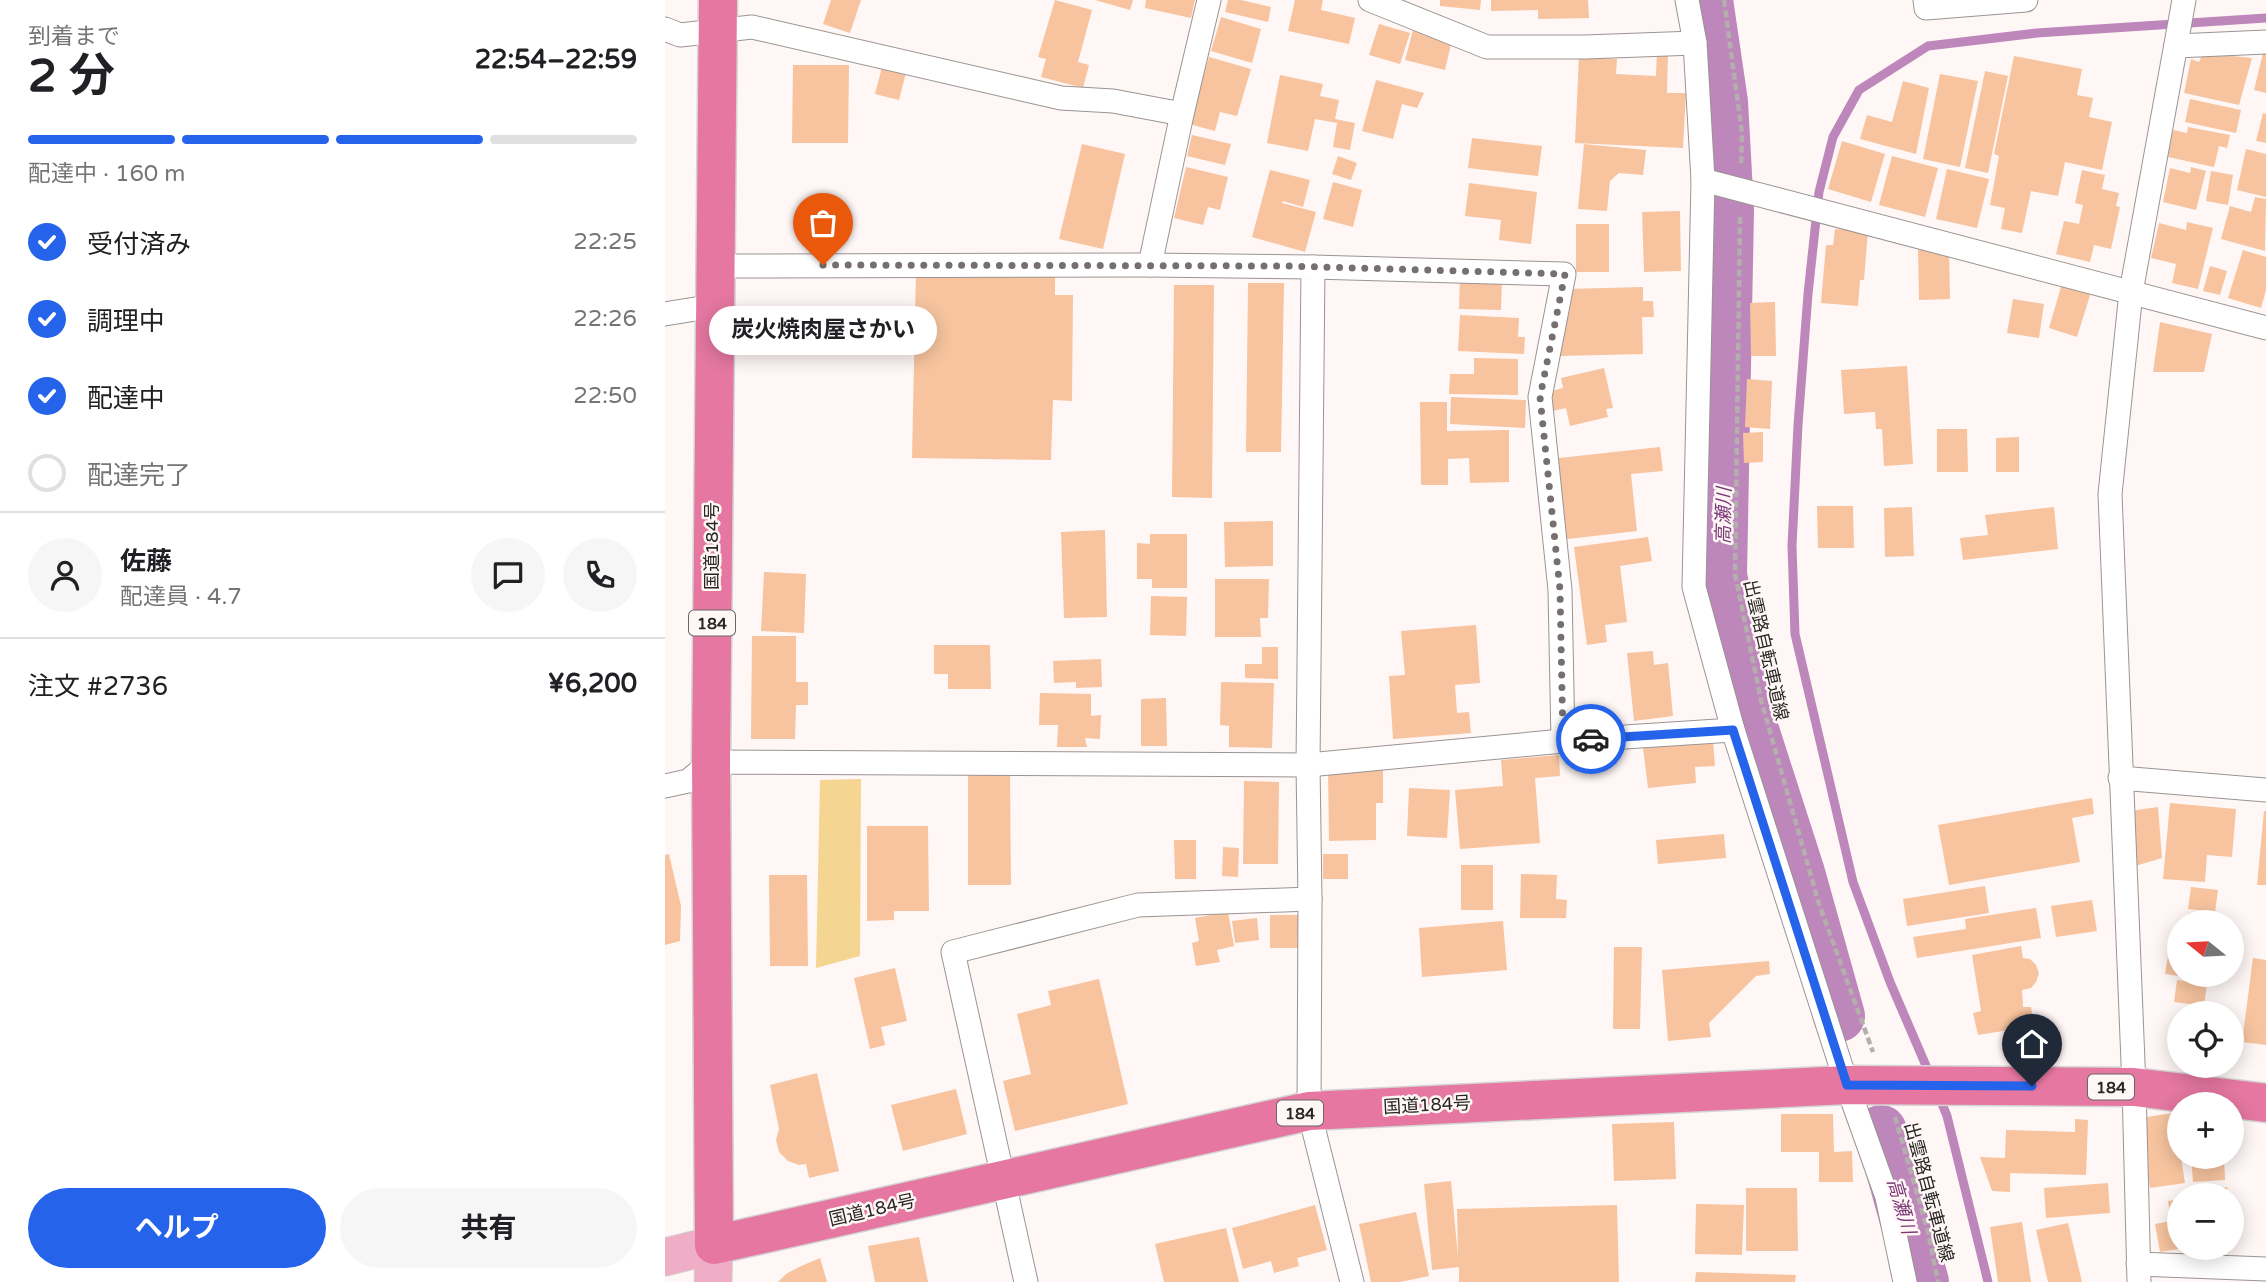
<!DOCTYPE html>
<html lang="ja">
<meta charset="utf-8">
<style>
:root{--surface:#fff;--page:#f6f6f6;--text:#202124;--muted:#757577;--line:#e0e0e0;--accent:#2563eb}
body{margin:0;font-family:"Varela Round","Noto Sans JP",sans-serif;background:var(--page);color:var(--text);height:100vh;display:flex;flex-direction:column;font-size:26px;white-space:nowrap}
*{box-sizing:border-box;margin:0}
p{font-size:23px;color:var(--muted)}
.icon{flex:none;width:38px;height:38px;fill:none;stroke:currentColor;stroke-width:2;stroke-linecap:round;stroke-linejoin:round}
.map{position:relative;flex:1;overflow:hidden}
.drawer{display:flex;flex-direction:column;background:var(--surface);width:665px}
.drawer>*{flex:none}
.needle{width:46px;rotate:288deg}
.tools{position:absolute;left:1502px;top:910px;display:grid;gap:14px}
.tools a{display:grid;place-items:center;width:77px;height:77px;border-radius:50%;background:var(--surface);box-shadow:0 4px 18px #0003;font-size:35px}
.pin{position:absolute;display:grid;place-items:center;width:60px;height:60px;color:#fff;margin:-72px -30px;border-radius:50% 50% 50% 0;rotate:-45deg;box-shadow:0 0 7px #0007}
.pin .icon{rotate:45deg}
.courier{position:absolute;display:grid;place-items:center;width:70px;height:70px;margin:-35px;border:5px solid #2563eb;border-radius:50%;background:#fff;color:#222;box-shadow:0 2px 9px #0007}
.bubble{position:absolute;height:49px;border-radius:24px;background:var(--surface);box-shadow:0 4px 18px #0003;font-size:23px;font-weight:700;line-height:49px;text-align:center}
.headline em{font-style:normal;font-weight:700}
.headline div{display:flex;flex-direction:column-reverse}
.headline{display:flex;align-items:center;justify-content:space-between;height:119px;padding:0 28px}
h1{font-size:46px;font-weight:700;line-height:52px}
.bar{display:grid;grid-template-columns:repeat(4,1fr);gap:10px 7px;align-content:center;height:84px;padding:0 28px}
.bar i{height:9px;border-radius:5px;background:var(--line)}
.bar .active{background:var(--accent)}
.bar p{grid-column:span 4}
.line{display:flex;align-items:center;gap:18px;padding:0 28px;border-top:2px solid var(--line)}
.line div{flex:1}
.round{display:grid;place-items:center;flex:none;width:74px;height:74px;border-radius:37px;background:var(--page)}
ol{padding:0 28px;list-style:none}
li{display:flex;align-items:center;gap:21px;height:77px}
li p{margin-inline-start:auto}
li .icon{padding:7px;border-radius:50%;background:var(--accent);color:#fff;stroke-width:4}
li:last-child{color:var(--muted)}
li i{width:38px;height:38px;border:4px solid var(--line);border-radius:50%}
.cta{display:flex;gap:14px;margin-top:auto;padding:14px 28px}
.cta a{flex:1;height:80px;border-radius:42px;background:var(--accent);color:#fff;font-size:28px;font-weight:700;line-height:80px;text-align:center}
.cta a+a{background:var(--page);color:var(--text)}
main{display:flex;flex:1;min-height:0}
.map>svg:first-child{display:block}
</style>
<main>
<section class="drawer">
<div class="headline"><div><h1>2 分</h1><p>到着まで</p></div><em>22:54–22:59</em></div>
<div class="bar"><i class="active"></i><i class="active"></i><i class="active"></i><i></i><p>配達中 · 160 m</p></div>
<ol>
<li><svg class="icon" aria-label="check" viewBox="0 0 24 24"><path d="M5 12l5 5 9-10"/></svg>受付済み<p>22:25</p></li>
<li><svg class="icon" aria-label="check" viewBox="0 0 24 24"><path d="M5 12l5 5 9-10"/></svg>調理中<p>22:26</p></li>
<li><svg class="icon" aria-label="check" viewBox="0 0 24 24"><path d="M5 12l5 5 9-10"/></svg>配達中<p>22:50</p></li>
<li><i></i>配達完了</li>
</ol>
<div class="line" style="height:126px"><a class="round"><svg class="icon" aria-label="person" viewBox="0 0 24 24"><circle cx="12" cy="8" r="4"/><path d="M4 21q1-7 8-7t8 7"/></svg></a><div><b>佐藤</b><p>配達員 · 4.7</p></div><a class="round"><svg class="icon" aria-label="chat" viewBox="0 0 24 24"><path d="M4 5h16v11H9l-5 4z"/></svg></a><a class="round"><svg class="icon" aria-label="phone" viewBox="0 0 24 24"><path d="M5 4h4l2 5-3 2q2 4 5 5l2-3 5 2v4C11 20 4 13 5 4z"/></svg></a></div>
<div class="line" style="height:91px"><div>注文 #2736</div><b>¥6,200</b></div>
<div class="cta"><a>ヘルプ</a><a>共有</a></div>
</section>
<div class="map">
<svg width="1601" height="1282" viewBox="0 0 1601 1282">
<rect width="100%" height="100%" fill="#fff7f6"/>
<!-- green -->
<polygon fill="#f4d591" points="196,779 195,956 151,968 155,780"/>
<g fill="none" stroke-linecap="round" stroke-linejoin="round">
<!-- stream -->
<g stroke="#be87bb" stroke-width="9">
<polyline points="1265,1075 1225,982 1188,882 1130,634 1127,546 1133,425 1143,294 1154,192 1168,137 1194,90 1263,46 1372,33 1601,18"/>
<polyline points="1273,1094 1282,1116 1323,1282"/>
</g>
<!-- river -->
<g stroke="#be87bb" stroke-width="52">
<polyline points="1042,0 1057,102 1063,210 1056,575 1085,721 1134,873 1174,1016"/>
<polyline points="1216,1131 1258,1282"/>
</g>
</g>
<!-- building -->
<g fill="#f7c49f">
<polygon points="166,0 196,0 185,33 158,24"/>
<polygon points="390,0 427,10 413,62 424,65 418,88 376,77 381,59 373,57"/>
<polygon points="430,0 468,0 465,10"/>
<polygon points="481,0 530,0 526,18 480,8"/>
<polygon points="563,0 576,0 606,7 603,22 560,12"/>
<polygon points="630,0 658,0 656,10 690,18 684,44 623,31"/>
<polygon points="775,0 816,0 815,10 775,6"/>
<polygon points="826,0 923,0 924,18 873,19 873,10 826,11"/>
<polygon points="556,17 596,29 587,63 546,51"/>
<polygon points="714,24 745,33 735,64 704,55"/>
<polygon points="748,30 787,40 780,70 740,60"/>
<polygon points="992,51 1003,51 1002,93 1021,93 1018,148 910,143 914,57 952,59 951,74 991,76"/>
<polygon points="1538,53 1587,58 1574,105 1519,93 1526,59 1534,62"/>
<polygon points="1598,53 1601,53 1601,93 1589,90"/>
<polygon points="1349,56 1417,69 1412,95 1428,98 1424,117 1447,122 1437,170 1400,162 1393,196 1366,191 1357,233 1336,229 1340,208 1325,205 1334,156 1329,154"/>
<polygon points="544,57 586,69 572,116 555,112 550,131 524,124"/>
<polygon points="128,65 184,65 183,143 127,143"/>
<polygon points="217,67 241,73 234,100 210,94"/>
<polygon points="1320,71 1343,76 1323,173 1300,168"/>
<polygon points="1275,74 1313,81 1295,167 1258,159"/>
<polygon points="615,75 658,84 655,96 674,100 670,119 690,123 685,150 668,147 672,123 650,119 643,151 602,143"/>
<polygon points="711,80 759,93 752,108 737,104 728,139 697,131"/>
<polygon points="1238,81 1264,88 1251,154 1195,139 1202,115 1227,122"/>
<polygon points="1525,99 1576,110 1571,133 1520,122"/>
<polygon points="1598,113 1601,114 1601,143 1591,141"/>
<polygon points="1523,127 1565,135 1562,148 1554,146 1549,167 1503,157 1508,130 1522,133"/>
<polygon points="527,135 566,144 560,165 522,156"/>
<polygon points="807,138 877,146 873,176 803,168"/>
<polygon points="1177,141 1220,154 1206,202 1163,189"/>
<polygon points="417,144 460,154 438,249 394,239"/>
<polygon points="919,144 981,150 978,175 954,173 945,181 942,211 913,209"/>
<polygon points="1581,149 1601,154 1601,197 1572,190"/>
<polygon points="673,156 692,163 686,180 667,174"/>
<polygon points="1227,156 1273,168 1260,217 1214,205"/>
<polygon points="521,167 563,177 555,210 543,207 538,225 509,218"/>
<polygon points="1526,167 1541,171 1531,210 1498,202 1505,168 1525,173"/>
<polygon points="1282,169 1324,179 1312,228 1271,219"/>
<polygon points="605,170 645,180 638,207 618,201 617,203 651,212 640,252 587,237"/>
<polygon points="1417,170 1440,175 1437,189 1454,193 1451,206 1455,207 1446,249 1429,245 1425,262 1391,254 1399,221 1414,224 1418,205 1410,203"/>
<polygon points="1546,171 1568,175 1563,205 1541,201"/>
<polygon points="668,182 697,190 688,227 658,219"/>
<polygon points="804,183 872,192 866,244 834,240 836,220 800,216"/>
<polygon points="1590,197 1601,199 1600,251 1556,239 1565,206 1586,212"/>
<polygon points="1015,211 1016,271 979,272 977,212"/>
<polygon points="1522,222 1548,228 1533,289 1507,283 1511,264 1486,258 1494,223 1521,230"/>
<rect x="911" y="224" width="33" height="48"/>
<polygon points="1170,229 1203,231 1199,280 1195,280 1193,306 1156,303 1161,245 1168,245"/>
<polygon points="1253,248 1284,248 1285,299 1254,300"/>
<polygon points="1578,250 1601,257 1601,290 1596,308 1563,298"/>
<polygon points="1545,266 1562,271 1555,295 1538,291"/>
<polygon points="251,270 390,272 390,295 408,295 407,401 388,400 386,460 247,458"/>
<polygon points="795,275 837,277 836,310 794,309"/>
<polygon points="1398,280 1427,289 1412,337 1384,328"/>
<polygon points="583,283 619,283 616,452 581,452"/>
<polygon points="509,285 549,285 547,498 507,497"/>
<polygon points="978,287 978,301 988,301 989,317 977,317 978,354 895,356 895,324 902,324 901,289"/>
<polygon points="1348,299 1379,304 1374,338 1342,333"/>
<polygon points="1110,302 1111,356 1086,356 1085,303"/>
<polygon points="795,315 854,318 853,337 860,337 859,354 793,351"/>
<polygon points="1495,322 1547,334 1539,372 1488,372"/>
<polygon points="809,358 853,359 853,395 784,394 785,374 809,374"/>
<polygon points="1242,366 1248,464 1219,466 1217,429 1211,429 1210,412 1179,414 1176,370"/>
<polygon points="939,368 948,408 941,409 943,417 905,426 901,408 888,411 883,392 898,388 896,378"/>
<polygon points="1082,379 1107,381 1105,429 1080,427"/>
<polygon points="786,397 861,400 860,428 785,424"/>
<polygon points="755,402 782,402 782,431 844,430 844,482 805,483 804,458 783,459 783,485 756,485"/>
<polygon points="1272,429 1302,429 1303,472 1272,472"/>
<polygon points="1098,432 1098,462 1079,463 1078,433"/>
<polygon points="1354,437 1354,472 1331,472 1331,438"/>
<polygon points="995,447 998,471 966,474 972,531 894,540 885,459"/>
<polygon points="1152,506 1188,506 1189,548 1153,548"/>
<polygon points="1247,507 1249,556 1220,557 1219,508"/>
<polygon points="1389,507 1393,549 1298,560 1295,538 1323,535 1320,515"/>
<polygon points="608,521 608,566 560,567 559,522"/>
<polygon points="440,530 442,617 399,618 396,532"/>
<polygon points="485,534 522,534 522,588 487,588 487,579 472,579 472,543 485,544"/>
<polygon points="983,537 987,561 955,566 962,622 940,625 942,642 922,645 909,547"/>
<polygon points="99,572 141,574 139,633 96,631"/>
<polygon points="550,579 604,579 603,618 595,618 596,637 550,637"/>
<polygon points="486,596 522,597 521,636 485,635"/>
<polygon points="811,625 815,683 790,685 792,713 804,712 806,733 728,739 724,676 740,675 736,631"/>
<polygon points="87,636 131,636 131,682 143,682 143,705 131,705 130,739 86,739"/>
<polygon points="269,645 325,645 326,689 283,689 283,674 269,674"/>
<polygon points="597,647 613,647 613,679 580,678 580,664 597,664"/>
<polygon points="988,651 989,665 1003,663 1008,716 969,721 962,653"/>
<polygon points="436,659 437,687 411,688 411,682 389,683 388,661"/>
<polygon points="556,682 609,683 607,748 564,747 564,726 555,725"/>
<polygon points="375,693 426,694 426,716 436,715 435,739 420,738 422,747 392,747 393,725 374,725"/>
<polygon points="501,698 502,746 476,746 476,699"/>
<polygon points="1048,741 1050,766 1030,767 1031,783 983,788 978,748"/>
<polygon points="894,755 895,776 870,778 875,843 795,849 790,790 838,786 836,760"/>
<polygon points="718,766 718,803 711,803 711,840 664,841 663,767"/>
<polygon points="303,775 345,775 346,885 303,885"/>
<polygon points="579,781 614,782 613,864 578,864"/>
<polygon points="744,788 785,790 782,838 742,836"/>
<polygon points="1427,798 1429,814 1407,818 1415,862 1284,885 1273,825"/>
<polygon points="1505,803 1571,809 1567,857 1542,855 1540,882 1498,879"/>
<polygon points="1493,807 1497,858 1470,866 1465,811"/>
<polygon points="1599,811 1601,811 1601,885 1592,885"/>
<polygon points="202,826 263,826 264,911 229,911 229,920 202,921"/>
<polygon points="1059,834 1061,858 993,864 991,840"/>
<polygon points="509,840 531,840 531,879 510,879"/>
<polygon points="558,847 574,848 573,877 557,876"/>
<polygon points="4,854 16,906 15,941 0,945 0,855"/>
<rect x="658" y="854" width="25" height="25"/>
<rect x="796" y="865" width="32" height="45"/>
<polygon points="856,874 892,875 891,899 902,900 901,918 855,918"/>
<polygon points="104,875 142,875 143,966 105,966"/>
<polygon points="1320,886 1324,913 1242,926 1238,899"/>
<polygon points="1526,887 1553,890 1550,912 1523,909"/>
<polygon points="1427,900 1432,931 1391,937 1386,906"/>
<polygon points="1371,908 1376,938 1252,958 1248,937 1301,929 1300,919"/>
<polygon points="563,912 569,946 552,950 555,962 531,966 527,943 534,941 530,918"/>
<polygon points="1524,913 1550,918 1549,922 1522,922"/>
<rect x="605" y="915" width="28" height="33"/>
<polygon points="592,918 594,940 570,943 567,921"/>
<polygon points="838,921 842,970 757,977 754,928"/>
<polygon points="1356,946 1358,958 1365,959 1371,965 1374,973 1371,982 1366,988 1357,990 1358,1007 1366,1007 1369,1026 1313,1035 1308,1013 1316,1011 1307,955"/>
<polygon points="949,947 977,947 975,1029 948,1029"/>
<polygon points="1504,949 1514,950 1514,976 1500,974"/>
<polygon points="1588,958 1601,960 1601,1045 1577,1042"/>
<polygon points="1104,961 1105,974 1091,976 1044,1023 1046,1037 1003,1041 997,970"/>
<polygon points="230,968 242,1021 216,1027 220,1045 205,1049 189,978"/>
<polygon points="434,979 463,1104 350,1131 338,1081 366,1074 352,1014 386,1005 383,991"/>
<polygon points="1512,980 1542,984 1539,1006 1509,1002"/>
<polygon points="152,1073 174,1171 144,1178 141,1164 134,1165 123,1161 114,1152 111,1140 114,1129 105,1085"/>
<polygon points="291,1089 302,1134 238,1151 226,1105"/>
<polygon points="1514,1112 1514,1157 1516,1157 1520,1183 1485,1188 1475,1118"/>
<polygon points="1116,1114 1168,1114 1169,1152 1187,1151 1188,1182 1154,1182 1154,1152 1116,1152"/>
<polygon points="1410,1119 1423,1120 1421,1175 1345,1173 1345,1192 1327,1191 1315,1157 1340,1158 1341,1130 1410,1132"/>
<polygon points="1009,1122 1011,1179 949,1181 947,1124"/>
<polygon points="1526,1157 1559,1157 1560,1180 1528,1182"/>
<polygon points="786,1181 793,1257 792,1209 952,1205 954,1282 794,1282 794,1267 767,1270 759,1184"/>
<polygon points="1443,1183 1445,1213 1381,1218 1379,1188"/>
<polygon points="1562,1187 1564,1195 1520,1195 1520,1194"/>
<polygon points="1081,1188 1132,1188 1133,1251 1081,1251"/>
<polygon points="1514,1199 1514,1249 1495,1252 1490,1224 1506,1221 1503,1201"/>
<polygon points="1031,1204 1079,1205 1077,1255 1030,1254"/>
<polygon points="650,1205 662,1250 632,1258 634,1266 609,1273 606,1261 578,1269 567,1228"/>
<polygon points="751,1212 764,1276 735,1282 706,1282 694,1224"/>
<polygon points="1357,1222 1366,1282 1333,1282 1325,1227"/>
<polygon points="1403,1223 1417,1282 1383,1282 1371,1230"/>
<polygon points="561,1228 574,1282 499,1282 490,1244"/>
<polygon points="254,1237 263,1282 210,1282 203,1246"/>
<polygon points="155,1258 162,1282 113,1282 121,1274 134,1267"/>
<polygon points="1031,1272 1131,1275 1130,1282 1030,1282"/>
</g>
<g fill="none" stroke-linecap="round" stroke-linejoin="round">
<!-- street casing -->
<g stroke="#9a9493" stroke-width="25">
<g id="street">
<polyline points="544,0 517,114 485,265 648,267 643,765 645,899 644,1111 687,1282"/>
<polyline points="705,0 822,47 920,47 1030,43"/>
<polyline points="1022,0 1030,43 1038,180 1029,587 1068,730 1182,1085 1222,1197 1240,1282"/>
<polyline points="1260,0 1261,8 1361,0"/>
<polyline points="0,29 15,35 87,27 396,98 448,101 517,114"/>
<polyline points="1511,46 1601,42"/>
<polyline points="1038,180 1601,328"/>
<polyline points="49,266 485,265"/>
<polyline points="648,267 899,274 875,397 895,590 898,741"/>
<polyline points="0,314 49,306"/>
<polyline points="1455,778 1601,790"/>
<polyline points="0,786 23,781 46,762 643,765 898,741 1068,730"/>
<polyline points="1473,1264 1601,1269"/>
<polyline points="361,1282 288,952 473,905 645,899"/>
<polyline points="1474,1282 1469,1087 1445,494 1466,292 1519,0"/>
</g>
</g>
<!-- primary casing -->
<g stroke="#d4d4d4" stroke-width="39">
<polyline id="primary" points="0,1257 49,1245 48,1282"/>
</g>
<!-- highway casing -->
<g stroke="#d4d4d4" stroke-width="41">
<polyline id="highway" points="53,0 46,762 49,1245 644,1111 1182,1085 1469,1087 1601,1103"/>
</g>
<!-- path -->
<g stroke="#b4aead" stroke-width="4.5" stroke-dasharray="7 3.5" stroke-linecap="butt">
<polyline points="1059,0 1077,133 1076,166"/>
<polyline points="1075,217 1070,574 1096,700 1154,904 1208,1052"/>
<polyline points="1230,1117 1263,1232 1273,1282"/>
</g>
<!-- street -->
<use href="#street" stroke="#fff" stroke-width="23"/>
<!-- primary -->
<use href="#primary" stroke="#efadc6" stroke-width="37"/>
<!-- highway -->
<use href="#highway" stroke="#e577a0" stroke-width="38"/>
</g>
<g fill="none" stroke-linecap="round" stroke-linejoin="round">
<!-- done -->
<polyline stroke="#75706f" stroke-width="7" stroke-dasharray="0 12.6" points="158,265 621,266 900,274 875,397 895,590 898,741 926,739"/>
<!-- route -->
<polyline stroke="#2563eb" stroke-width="9" points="926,739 1068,730 1182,1085 1367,1086"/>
</g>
<g text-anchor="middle" stroke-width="5" stroke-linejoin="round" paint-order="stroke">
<!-- shield labels -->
<g fill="#fff7f6" stroke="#6a6565" stroke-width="2">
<rect x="24" y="610.5" width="46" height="25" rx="5"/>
<rect x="1423" y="1074.5" width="46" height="25" rx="5"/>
<rect x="612" y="1100.5" width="46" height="25" rx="5"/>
</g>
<g font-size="16" font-weight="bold" fill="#2a2727">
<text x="47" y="629">184</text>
<text x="1446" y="1093">184</text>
<text x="635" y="1119">184</text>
</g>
<!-- street labels -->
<g font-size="18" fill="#2a2727" stroke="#fff7f6">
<text transform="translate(47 546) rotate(-90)" y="6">国道184号</text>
<text transform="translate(1101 650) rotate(77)" y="6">出雲路自転車道線</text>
<text transform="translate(762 1105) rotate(-3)" y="6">国道184号</text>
<text transform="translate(1264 1192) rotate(75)" y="6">出雲路自転車道線</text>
<text transform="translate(207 1210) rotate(-13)" y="6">国道184号</text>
</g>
<!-- water labels -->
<g font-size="19" font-style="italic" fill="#7b3879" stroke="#fff7f6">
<text transform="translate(1058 516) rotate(-89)" y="7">高瀬川</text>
<text transform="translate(1237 1206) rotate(74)" y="7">高瀬川</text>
</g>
</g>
</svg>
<div class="tools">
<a><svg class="needle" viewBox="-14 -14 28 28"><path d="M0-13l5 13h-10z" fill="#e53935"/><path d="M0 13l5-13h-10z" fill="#757577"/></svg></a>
<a><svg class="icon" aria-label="locate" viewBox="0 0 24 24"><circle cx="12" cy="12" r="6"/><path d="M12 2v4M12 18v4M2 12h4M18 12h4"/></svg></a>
<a>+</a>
<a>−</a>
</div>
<div class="pin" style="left:158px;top:265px;background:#ea580c"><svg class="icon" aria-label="bag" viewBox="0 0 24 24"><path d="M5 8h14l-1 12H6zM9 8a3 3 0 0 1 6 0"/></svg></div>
<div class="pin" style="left:1367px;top:1086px;background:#1f2937"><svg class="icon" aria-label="home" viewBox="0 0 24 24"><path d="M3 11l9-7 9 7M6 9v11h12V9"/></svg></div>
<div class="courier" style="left:926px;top:739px"><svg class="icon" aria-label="car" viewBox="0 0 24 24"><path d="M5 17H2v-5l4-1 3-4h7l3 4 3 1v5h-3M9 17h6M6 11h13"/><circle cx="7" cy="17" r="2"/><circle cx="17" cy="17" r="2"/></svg></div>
<div class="bubble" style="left:44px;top:306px;width:228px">炭火焼肉屋さかい</div>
</div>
</main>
